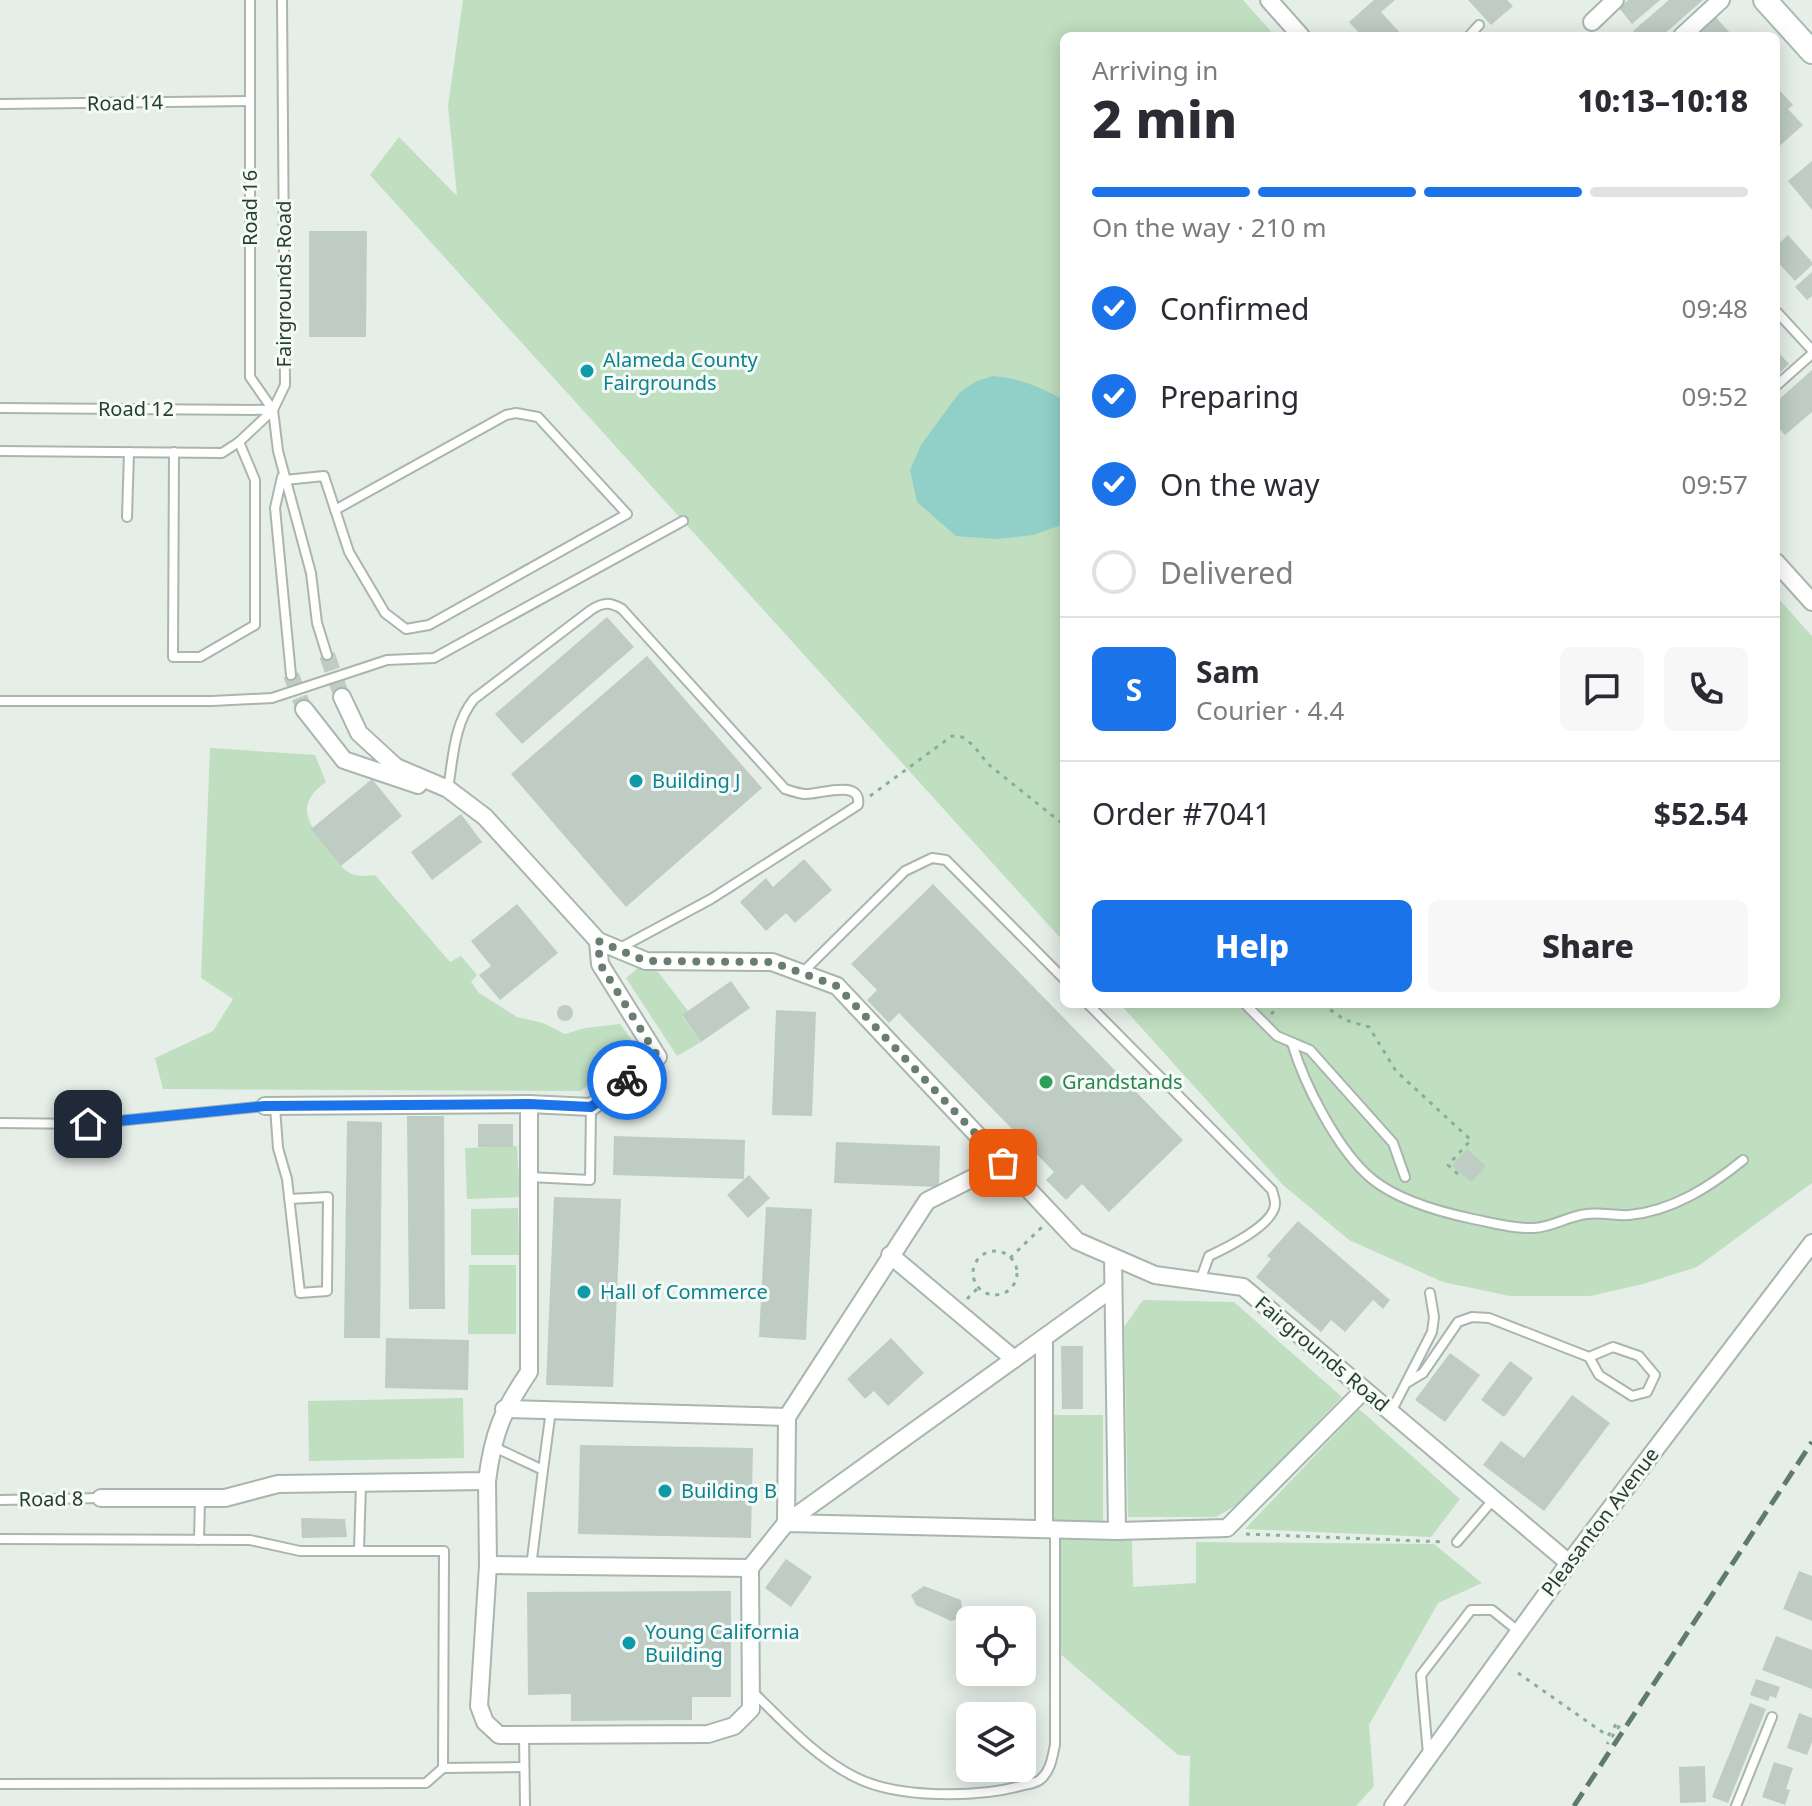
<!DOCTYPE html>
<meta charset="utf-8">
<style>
:root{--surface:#fff;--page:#f7f7f7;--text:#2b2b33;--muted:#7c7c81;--line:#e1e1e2;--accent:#1a73e8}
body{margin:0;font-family:"Noto Sans",sans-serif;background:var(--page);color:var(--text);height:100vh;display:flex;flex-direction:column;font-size:30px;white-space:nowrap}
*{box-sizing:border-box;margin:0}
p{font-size:26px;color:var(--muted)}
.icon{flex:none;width:44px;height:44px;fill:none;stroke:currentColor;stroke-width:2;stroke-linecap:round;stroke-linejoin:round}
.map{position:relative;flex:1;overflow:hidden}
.details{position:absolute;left:1060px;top:32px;width:720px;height:976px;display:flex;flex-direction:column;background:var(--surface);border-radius:12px;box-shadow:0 4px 20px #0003}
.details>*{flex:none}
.controls{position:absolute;left:956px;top:1606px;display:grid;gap:16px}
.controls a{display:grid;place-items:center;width:80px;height:80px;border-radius:12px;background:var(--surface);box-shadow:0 4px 20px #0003;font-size:40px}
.pin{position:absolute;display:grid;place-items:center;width:68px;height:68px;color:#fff;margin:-34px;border-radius:16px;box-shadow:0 4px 12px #0006}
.courier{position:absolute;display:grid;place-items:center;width:80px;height:80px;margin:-40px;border:6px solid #1a73e8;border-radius:50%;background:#fff;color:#222;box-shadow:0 2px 10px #0007}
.head em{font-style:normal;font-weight:800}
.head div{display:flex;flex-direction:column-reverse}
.head{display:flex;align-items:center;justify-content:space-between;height:136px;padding:0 32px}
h1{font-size:52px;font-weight:800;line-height:60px}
.bar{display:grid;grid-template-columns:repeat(4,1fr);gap:12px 8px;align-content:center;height:96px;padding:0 32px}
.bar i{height:10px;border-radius:6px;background:var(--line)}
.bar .on{background:var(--accent)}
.bar p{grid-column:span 4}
.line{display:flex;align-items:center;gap:20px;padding:0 32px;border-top:2px solid var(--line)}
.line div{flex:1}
.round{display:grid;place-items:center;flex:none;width:84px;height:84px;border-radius:12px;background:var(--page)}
ol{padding:0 32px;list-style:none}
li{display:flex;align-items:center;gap:24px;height:88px}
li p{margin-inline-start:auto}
li .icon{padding:8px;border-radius:50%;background:var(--accent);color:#fff;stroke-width:4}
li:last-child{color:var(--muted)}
li i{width:44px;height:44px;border:4px solid var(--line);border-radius:50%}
.primary-button{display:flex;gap:16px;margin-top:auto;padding:16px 32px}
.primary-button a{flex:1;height:92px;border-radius:12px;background:var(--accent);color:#fff;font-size:32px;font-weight:800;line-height:92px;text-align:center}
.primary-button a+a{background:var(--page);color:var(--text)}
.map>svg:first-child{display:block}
</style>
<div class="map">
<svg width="1812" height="1806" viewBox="0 0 1812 1806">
<rect width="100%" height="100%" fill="#e6eee8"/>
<!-- green -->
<g fill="#c0dec0">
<polygon points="463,0 1243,0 1275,36 1064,36 1064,942 370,175 399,137 457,196 448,106"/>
<polygon points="1776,596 1812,636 1812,1183 1697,1267 1643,1284 1590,1296 1510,1296 1443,1282 1349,1240 1283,1185 1120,1004 1776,1004"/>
<path d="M210,748L315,755L326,782C293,805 309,825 329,850C335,858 341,869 350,873C357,877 367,876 375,875L450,962L461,956L477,975L471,982L479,993L517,1017L543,1023L565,1034L585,1028L620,1024L640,1051L580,1091L163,1089L155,1058L213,1031L233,999L201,978Z"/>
<polygon points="638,968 658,972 688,1011 682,1016 701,1042 677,1056 626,978"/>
<polygon points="517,1146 520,1197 467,1199 465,1148"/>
<polygon points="518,1208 519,1255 471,1255 471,1209"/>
<polygon points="469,1265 516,1265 516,1334 468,1334"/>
<polygon points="1143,1300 1234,1302 1342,1397 1242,1502 1216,1517 1128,1517 1124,1327"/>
<polygon points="463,1398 464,1458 309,1461 308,1401"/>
<polygon points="1359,1409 1460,1499 1431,1537 1245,1529"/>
<polygon points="1054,1415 1103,1415 1103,1522 1053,1522"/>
<polygon points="1059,1538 1132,1541 1133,1587 1196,1583 1196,1542 1434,1544 1482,1583 1438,1603 1369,1725 1374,1786 1356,1806 1189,1806 1190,1756 1178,1755 1058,1652"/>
</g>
<!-- water -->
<path fill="#91d0c9" d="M993,376C1020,378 1040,387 1064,400V524L1033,535L997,539L956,536L917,502L910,470L921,445L959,393L977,381Z"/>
<!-- building -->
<g fill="#beccc3">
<polygon points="1374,0 1395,0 1381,12 1403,36 1362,36 1349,22"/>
<polygon points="1468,0 1507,0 1513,6 1491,25"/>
<polygon points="1628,0 1660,0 1632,24 1619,8"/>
<polygon points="1669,0 1703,0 1662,36 1638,36 1633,31"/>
<polygon points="1711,12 1731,34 1728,36 1685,36"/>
<polygon points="1776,86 1793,105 1788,109 1803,125 1776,149"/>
<polygon points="1812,161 1812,210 1788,181"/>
<polygon points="309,231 367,231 366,337 309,337"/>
<polygon points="1788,235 1812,262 1812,265 1795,281 1776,260 1776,246"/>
<polygon points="1812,272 1812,296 1807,300 1795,287"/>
<polygon points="1776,350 1789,364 1776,376"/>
<polygon points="1812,370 1812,412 1785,435 1776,425 1776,402"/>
<polygon points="607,617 634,647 522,744 495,714"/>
<polygon points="647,656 762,788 626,907 511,774"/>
<polygon points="372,779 402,816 341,866 311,829"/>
<polygon points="461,814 482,842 432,880 411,852"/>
<polygon points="804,859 832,890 795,923 786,913 766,931 740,902 766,878 773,887"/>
<polygon points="933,884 1183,1140 1109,1212 1082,1184 1066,1200 1046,1180 1054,1172 899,1013 889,1023 867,1000 877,990 851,964"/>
<polygon points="517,904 558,953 500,1000 479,975 491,966 471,941"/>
<polygon points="731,981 750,1008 701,1042 682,1015"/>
<circle cx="565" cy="1013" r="8"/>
<polygon points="776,1010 816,1012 812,1116 772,1115"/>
<polygon points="407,1116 444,1116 445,1309 409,1309"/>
<polygon points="347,1121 382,1122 380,1338 344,1338"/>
<rect x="478" y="1124" width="35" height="23"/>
<polygon points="614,1136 745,1140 744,1179 613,1175"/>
<polygon points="836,1142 940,1146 939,1187 834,1183"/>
<polygon points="1467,1149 1486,1166 1471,1182 1452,1166"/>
<polygon points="749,1175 770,1198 748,1218 727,1195"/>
<polygon points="554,1197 621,1199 613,1387 546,1385"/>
<polygon points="766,1207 812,1209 806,1340 759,1337"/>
<polygon points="1298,1221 1390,1300 1383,1309 1373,1300 1345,1332 1331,1320 1321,1332 1256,1277 1271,1259 1267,1256"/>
<polygon points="386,1338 469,1340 468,1390 385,1388"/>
<polygon points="891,1338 924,1373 888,1406 874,1391 865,1399 847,1379"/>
<polygon points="1061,1346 1083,1346 1083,1409 1062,1409"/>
<polygon points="1450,1353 1480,1375 1445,1422 1415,1400"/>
<polygon points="1510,1361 1533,1378 1504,1417 1481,1400"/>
<polygon points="1572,1395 1610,1423 1544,1511 1483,1465 1501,1441 1524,1458"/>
<polygon points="580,1445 753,1448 751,1538 578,1534"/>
<polygon points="301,1518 345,1519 347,1537 302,1538"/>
<polygon points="786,1559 812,1577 791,1607 765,1588"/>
<polygon points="1799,1571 1812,1576 1812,1621 1783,1609"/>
<polygon points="924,1586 961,1600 963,1618 951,1621 916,1605 911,1595"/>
<polygon points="731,1591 731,1697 692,1697 692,1720 571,1721 571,1694 528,1695 527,1592"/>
<polygon points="1776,1636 1812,1650 1812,1689 1762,1670"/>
<polygon points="1756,1679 1780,1687 1776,1698 1770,1696 1768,1701 1750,1695"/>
<polygon points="1750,1703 1766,1709 1728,1803 1712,1797"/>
<polygon points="1799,1713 1812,1718 1812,1742 1807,1755 1787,1748"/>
<polygon points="1774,1762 1793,1768 1786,1789 1790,1790 1785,1805 1762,1797"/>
<polygon points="1705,1766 1706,1802 1680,1803 1679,1767"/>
</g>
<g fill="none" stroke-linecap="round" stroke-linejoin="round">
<!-- street-tunnel -->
<g stroke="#bfcbc3" stroke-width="16" stroke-dasharray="16 8" stroke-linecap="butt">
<polyline points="327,655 342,697"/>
<polyline points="291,675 304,709"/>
</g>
<!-- lane casing -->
<g stroke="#a8b6ad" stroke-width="12">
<g id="lane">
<polyline points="250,0 250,377 273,410"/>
<polyline points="282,0 285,385 273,410 278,451 311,573 317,623 327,655"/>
<polyline points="1469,36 1479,25"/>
<polyline points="0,104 250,101"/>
<polyline points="1776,311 1812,350"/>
<polyline points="1776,386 1812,354"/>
<polyline points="0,408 273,410"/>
<polyline points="0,451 222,453 239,442 273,410"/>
<polyline points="174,452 173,657 200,657 255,625 255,480 239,442"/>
<polyline points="282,477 275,508 291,675"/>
<polyline points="285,480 324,476 349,552 385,613 406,629 429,625 627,514 538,417 516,413 506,415 335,510"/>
<polyline points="127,517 129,452"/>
<polyline points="0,701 212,701 272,698 387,660 434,658 683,521"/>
<path d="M448,789C453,759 454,723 474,699L591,610C603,602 610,602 622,609L785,789C791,791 797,793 804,794C819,795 862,778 858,805L711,899L620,948"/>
<polyline points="802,973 905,871 932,858 946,860 1064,979"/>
<path d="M1088,1004L1272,1190C1273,1194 1275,1199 1275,1203C1276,1224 1226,1248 1209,1256L1200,1281"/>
<polyline points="1245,1004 1277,1036 1310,1050 1393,1143 1405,1177"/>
<path d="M1292,1043C1304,1084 1338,1151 1372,1179C1399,1201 1440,1212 1473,1219C1493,1223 1514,1229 1534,1228C1553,1227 1568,1216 1587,1214C1601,1212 1615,1216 1629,1215C1673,1211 1711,1186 1743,1160"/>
<polyline points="275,1107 278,1148 287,1179 300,1293 327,1291 328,1197 289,1199"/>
<polyline points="0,1123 88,1124 265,1106"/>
<polyline points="529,1177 590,1180 591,1107"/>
<polyline points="1408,1382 1423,1373 1458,1322 1472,1317 1489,1318 1589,1357 1599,1375 1632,1396 1647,1392 1655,1375 1639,1356 1613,1347 1589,1357"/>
<polyline points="1391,1412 1432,1332 1434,1317 1430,1293"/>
<polyline points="492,1446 543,1470 531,1567"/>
<polyline points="543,1470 551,1410"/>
<polyline points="0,1500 101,1498"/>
<polyline points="0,1539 250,1540 300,1551 444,1551 443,1768"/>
<polyline points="199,1540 200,1498"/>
<polyline points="1457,1542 1493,1500"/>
<polyline points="359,1550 361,1484"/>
<path d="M751,1690C783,1721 815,1757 855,1777C897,1799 979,1798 1024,1785C1030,1784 1037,1783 1041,1779C1051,1770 1052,1758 1055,1745V1529"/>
<polyline points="524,1735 525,1806"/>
<polyline points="1428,1754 1421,1675 1471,1610 1492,1610 1518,1631"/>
<polyline points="0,1784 426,1783 443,1768 524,1767"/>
<polyline points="1736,1806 1772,1717"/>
</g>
</g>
<!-- street casing -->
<g stroke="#a8b6ad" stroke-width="20">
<g id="street">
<polyline points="1269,0 1301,36"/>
<polyline points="1592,22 1615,0"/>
<polyline points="1682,36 1721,0"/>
<polyline points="1776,562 1812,602"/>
<polyline points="342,697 359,733 396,767 448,789 485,817 598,941 646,961 772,962 837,986 1077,1241 1155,1275 1243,1287 1569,1563"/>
<polyline points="304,709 344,760 418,785"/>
<polyline points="265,1106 529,1104 591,1107 658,1057 600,964 598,941"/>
<polyline points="890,1255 1014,1359"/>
<polyline points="1113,1257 1117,1531"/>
<polyline points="1044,1338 1044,1529"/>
<polyline points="504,1409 787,1417"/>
<polyline points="487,1481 488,1565 479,1706 485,1722 499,1735 708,1734 734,1726 751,1709 750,1568 786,1523 1117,1531 1227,1528 1364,1390"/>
<path d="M101,1498H225L278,1484L487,1481C493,1433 502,1412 529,1372V1104"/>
<polyline points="786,1523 787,1417 927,1201 1003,1163"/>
<polyline points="786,1523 1113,1288"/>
<polyline points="488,1565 750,1568"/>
<polyline points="1393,1806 1569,1563 1812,1243"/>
</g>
</g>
<!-- secondary casing -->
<g stroke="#a7bcb0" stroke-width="26">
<polyline id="secondary" points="1765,0 1812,52"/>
</g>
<!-- path -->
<g stroke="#88b098" stroke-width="3" stroke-dasharray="4 6" stroke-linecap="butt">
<polyline points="870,796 952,736 962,737 973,745 988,764 1064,825"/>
<polyline points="1296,1004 1298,1004"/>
<polyline points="1322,1004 1345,1020 1369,1027 1396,1071 1471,1140 1448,1165 1460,1176"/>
<polyline points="1271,1014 1282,1004"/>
<circle cx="995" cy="1273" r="22"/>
<polyline points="1010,1258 1042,1227"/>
<polyline points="967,1299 979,1287"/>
<polyline points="1246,1534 1446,1542"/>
<polyline points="1518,1673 1608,1736 1617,1723 1620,1725 1607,1744"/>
</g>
<!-- lane -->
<use href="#lane" stroke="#fff" stroke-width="8"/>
<!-- street -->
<use href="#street" stroke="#fff" stroke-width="16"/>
<!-- secondary -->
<use href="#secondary" stroke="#fff" stroke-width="22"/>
<!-- rail -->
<polyline stroke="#607b6c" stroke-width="5" stroke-dasharray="16 8" stroke-linecap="butt" points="1574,1806 1812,1442"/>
</g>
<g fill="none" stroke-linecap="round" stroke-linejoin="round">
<!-- done -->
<polyline stroke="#697d71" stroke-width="8" stroke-dasharray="0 14.4" points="627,1080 658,1057 600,964 598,941 646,961 772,962 837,986 1003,1163"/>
<!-- route -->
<polyline stroke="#1a73e8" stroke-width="10" points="88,1124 265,1106 529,1104 591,1107 627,1080"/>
</g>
<!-- markers -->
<g fill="#0f9aa8" stroke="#f6faf7" stroke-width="3">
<circle cx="587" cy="371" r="8"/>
<circle cx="636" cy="781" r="8"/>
<circle cx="584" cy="1292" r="8"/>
<circle cx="665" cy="1491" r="8"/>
<circle cx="629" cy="1643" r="8"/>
</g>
<circle fill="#2e9e5b" stroke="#f6faf7" stroke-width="3" cx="1046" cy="1082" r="8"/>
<g text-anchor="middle" stroke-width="6" stroke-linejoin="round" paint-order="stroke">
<!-- street labels -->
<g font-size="20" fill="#254031" stroke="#f6faf7">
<text transform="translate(125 103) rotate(-1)" y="7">Road 14</text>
<text transform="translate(250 208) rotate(-90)" y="7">Road 16</text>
<text transform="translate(284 284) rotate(-90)" y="7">Fairgrounds Road</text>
<text x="136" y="416">Road 12</text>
<text transform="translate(1322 1354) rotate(40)" y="7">Fairgrounds Road</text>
<text transform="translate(51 1499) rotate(-1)" y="7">Road 8</text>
<text transform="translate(1600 1522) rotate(-53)" y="7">Pleasanton Avenue</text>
</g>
<!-- culture labels -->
<g font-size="20" fill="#0d838f" stroke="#f6faf7" text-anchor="start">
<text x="603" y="367">Alameda County<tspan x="603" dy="23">Fairgrounds</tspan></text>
<text x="652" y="788">Building J</text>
<text x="600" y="1299">Hall of Commerce</text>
<text x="681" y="1498">Building B</text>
<text x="645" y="1639">Young California<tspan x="645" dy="23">Building</tspan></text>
</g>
<!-- leisure labels -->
<g font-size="20" fill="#27864d" stroke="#f6faf7" text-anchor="start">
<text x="1062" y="1089">Grandstands</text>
</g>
</g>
</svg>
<div class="controls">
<a><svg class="icon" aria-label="locate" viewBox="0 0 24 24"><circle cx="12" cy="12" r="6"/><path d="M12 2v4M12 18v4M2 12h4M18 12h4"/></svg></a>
<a><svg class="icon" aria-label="layers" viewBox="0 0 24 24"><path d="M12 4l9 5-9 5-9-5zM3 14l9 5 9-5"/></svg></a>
</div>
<div class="pin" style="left:1003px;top:1163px;background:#ea580c"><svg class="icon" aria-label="bag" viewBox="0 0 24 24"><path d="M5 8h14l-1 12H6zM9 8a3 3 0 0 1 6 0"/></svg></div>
<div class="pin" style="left:88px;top:1124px;background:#1f2937"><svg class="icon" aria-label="home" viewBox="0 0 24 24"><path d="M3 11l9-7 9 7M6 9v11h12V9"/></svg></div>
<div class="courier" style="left:627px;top:1080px"><svg class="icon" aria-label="bike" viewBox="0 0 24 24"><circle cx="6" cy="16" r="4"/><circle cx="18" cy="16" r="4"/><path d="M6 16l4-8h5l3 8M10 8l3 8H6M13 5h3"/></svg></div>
<section class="details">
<div class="head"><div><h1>2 min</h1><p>Arriving in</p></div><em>10:13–10:18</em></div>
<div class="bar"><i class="on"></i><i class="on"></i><i class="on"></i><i></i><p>On the way · 210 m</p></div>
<ol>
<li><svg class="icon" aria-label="check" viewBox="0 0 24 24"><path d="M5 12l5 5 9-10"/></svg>Confirmed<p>09:48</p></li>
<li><svg class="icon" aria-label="check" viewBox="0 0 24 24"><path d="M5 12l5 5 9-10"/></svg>Preparing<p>09:52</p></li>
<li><svg class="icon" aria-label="check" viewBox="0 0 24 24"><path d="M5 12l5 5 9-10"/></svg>On the way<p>09:57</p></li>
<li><i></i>Delivered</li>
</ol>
<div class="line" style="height:144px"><b class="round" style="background:var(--accent);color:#fff">S</b><div><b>Sam</b><p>Courier · 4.4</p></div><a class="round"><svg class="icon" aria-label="chat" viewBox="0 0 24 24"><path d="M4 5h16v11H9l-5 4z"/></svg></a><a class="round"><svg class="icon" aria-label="phone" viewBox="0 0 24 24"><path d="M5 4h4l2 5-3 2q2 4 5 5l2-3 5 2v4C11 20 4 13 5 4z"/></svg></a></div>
<div class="line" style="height:104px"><div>Order #7041</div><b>$52.54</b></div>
<div class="primary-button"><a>Help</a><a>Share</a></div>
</section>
</div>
